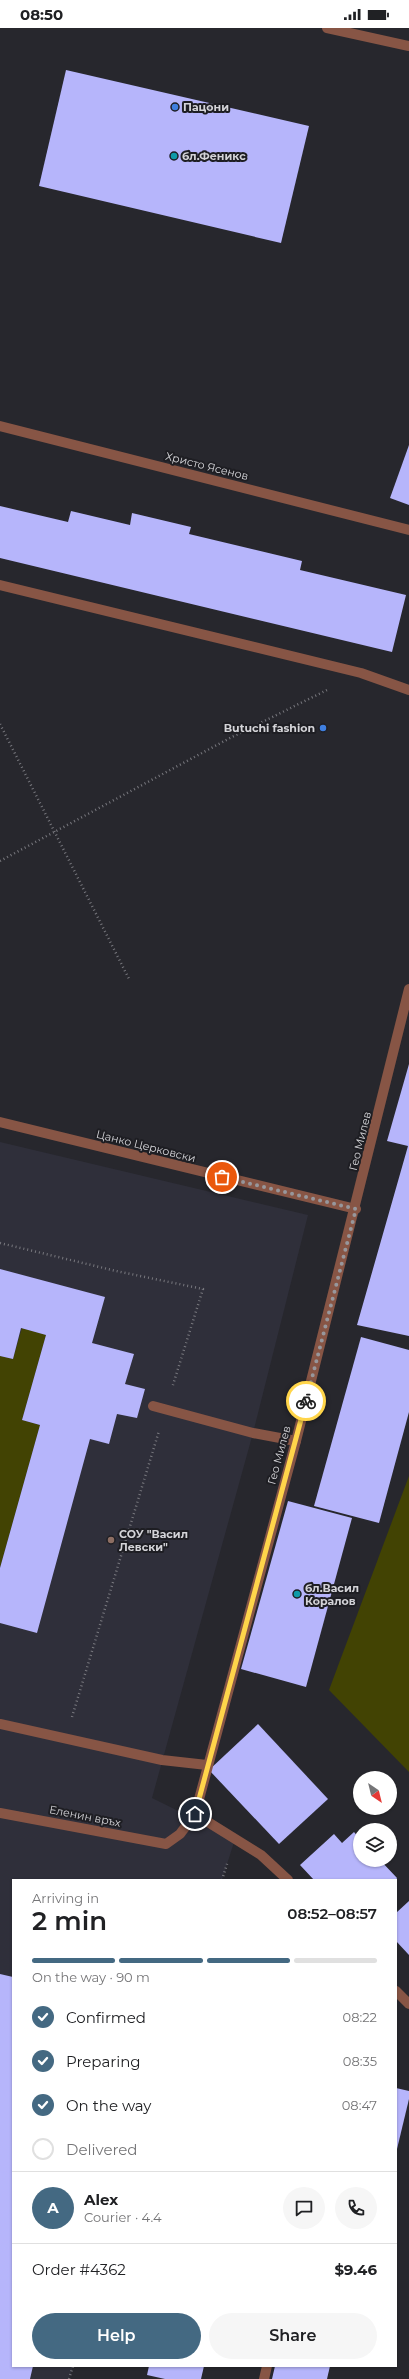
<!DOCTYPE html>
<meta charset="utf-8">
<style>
:root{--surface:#fff;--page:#f6f6f6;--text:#202124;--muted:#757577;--line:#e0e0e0;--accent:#446982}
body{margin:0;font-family:Montserrat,sans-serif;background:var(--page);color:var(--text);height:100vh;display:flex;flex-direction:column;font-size:15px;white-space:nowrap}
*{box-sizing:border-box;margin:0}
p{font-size:13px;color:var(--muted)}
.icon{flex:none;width:22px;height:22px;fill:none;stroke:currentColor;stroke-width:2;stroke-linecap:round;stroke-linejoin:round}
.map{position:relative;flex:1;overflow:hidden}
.drawer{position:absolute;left:12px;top:1851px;width:385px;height:488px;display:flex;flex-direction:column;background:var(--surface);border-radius:0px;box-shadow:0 1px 3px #0004}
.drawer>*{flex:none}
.needle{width:26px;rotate:145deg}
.controls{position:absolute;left:353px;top:1743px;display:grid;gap:8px}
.controls a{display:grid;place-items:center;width:44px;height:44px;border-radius:50%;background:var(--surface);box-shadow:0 1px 3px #0004;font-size:20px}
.pin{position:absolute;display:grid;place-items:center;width:34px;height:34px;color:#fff;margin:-17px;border:2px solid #fff;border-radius:50%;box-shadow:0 1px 4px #0007}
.courier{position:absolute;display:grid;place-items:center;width:40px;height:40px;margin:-20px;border:3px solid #ffd54a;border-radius:50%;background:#fff;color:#222;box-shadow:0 1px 5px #0007}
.head em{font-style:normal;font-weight:600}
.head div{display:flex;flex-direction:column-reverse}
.head{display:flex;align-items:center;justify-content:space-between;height:68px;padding:0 20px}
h1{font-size:26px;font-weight:600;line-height:30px}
.bar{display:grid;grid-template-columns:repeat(4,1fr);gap:6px 4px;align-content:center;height:48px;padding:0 20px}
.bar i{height:5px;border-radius:3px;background:var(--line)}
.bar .on{background:var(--accent)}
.bar p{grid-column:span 4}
.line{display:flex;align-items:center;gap:10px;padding:0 20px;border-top:1px solid var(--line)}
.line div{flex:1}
.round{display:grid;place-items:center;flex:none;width:42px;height:42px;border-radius:21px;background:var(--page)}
ol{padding:0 20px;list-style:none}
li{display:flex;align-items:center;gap:12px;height:44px}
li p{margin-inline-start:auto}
li .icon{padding:4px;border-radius:50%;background:var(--accent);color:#fff;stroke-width:4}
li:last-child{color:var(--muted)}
li i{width:22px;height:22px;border:2px solid var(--line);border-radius:50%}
.button{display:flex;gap:8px;margin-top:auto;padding:8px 20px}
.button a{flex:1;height:46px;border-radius:24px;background:var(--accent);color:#fff;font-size:16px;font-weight:600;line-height:46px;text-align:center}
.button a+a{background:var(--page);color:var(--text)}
.status{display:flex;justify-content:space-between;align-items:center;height:28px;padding:0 20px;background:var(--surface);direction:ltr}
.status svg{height:11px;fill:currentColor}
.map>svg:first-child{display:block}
</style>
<div class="status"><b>08:50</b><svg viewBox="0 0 49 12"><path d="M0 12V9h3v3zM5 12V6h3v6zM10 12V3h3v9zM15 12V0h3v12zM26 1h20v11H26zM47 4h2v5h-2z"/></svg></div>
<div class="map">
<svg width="409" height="2351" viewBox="0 0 409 2351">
<rect width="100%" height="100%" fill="#27272d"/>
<!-- built -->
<polygon fill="#2f2f3a" points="0,1114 308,1187 253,1405 152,1770 235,1811 222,1852 13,1852 13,2338 73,2338 69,2351 0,2351"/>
<!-- green -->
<g fill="#424303">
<polygon points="22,1300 46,1307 22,1392 40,1397 0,1540 0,1328 13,1331"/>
<polygon points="409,1448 409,1744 329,1662"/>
</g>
<!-- building -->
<g fill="#b6b5fb">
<polygon points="66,42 309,98 281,215 39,158"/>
<polygon points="409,417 409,477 390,470"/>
<polygon points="0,478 68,494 71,483 130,497 132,485 191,499 189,506 302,533 300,542 406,567 392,624 0,530"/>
<polygon points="409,1036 409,1308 357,1297 408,1118 387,1113"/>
<polygon points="0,1241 105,1269 92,1315 134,1326 125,1356 145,1361 137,1390 117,1386 109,1416 90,1411 37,1605 0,1595 0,1540 40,1397 22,1392 46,1307 21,1300 13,1331 0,1328"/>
<polygon points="361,1309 409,1322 409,1384 379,1495 314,1478"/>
<polygon points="288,1473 352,1490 306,1659 241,1641"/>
<polygon points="258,1696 328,1771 279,1816 209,1742"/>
<polygon points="354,1804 360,1811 360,1832 380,1832 397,1850 396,1852 314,1852 300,1837 334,1806 342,1815"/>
<polygon points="409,1873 409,1927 396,1913 396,1885"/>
<polygon points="0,1946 13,1949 13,2338 33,2338 30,2351 0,2351"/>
<polygon points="396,2060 409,2063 409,2071 397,2121"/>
<polygon points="149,2338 204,2338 201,2351 165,2351 147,2347"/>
<polygon points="275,2338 330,2338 327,2351 272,2351"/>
</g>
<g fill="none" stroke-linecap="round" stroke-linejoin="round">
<!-- path -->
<g stroke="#78787e" stroke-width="2.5" stroke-dasharray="1 3" stroke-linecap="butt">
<polyline points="0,696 129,951"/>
<polyline points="0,833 230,710 329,661"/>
<polyline points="0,1215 116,1243 203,1261 172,1360"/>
<polyline points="72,1689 159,1403"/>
<polyline points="222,1852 228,1833"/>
<polyline points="69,2351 73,2338"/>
</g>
<!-- service -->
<polyline stroke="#875545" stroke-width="10" points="0,1696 162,1732 207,1737"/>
<!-- pedestrian -->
<polyline stroke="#875545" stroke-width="10" points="153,1378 253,1405 296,1413"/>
<!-- minor -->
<g stroke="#875545" stroke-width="10">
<polyline points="327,0 409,18"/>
<polyline points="0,398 409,502"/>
<polyline points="0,557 361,645 409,662"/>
<polyline points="0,1094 356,1181"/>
<polyline points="0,1785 166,1816 180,1806 195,1786 296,1413 409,961"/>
<polyline points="195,1786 261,1827 288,1852"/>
<polyline points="396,1963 409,1976"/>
<polyline points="264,2351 267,2338"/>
</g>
</g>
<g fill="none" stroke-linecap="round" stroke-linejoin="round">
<!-- done -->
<polyline stroke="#97979c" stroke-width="4" stroke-dasharray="0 7.2" points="222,1149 356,1181 306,1373"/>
<!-- route -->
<polyline stroke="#ffd54a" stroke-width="5" points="195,1786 306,1373"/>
</g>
<!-- markers -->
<g fill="#3f7fe0" stroke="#1e1e23" stroke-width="1.5">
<circle cx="175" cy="79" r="4"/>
<circle cx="323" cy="700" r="4"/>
</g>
<g fill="#0f9aa8" stroke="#1e1e23" stroke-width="1.5">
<circle cx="174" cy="128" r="4"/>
<circle cx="297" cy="1566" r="4"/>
</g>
<circle fill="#8d6e63" stroke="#1e1e23" stroke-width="1.5" cx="111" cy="1512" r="4"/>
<g text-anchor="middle" stroke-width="4" stroke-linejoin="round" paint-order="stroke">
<!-- poi labels -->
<g font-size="11" font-weight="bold" fill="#d4d4d8" stroke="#1e1e23" text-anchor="start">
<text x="183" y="83">Пацони</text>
<text x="182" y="132">бл.Феникс</text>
<text x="315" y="704" text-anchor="end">Butuchi fashion</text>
<text x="119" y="1510">СОУ "Васил<tspan x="119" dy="13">Левски"</tspan></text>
<text x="305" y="1564">бл.Васил<tspan x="305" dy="13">Коралов</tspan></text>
</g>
<!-- street labels -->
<g font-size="11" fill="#d4d4d8" stroke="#1e1e23">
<text transform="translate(207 438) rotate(14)" y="4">Христо Ясенов</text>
<text transform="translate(360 1113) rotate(-76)" y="4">Гео Милев</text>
<text transform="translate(146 1118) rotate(14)" y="4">Цанко Церковски</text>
<text transform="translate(279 1427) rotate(-75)" y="4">Гео Милев</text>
<text transform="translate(85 1788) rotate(11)" y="4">Еленин връх</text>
</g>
</g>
</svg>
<div class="controls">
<a><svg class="needle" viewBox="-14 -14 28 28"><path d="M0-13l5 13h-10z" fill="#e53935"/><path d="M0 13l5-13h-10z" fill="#757577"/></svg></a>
<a><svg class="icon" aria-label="layers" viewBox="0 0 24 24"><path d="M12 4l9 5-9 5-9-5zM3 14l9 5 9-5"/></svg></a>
</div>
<div class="pin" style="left:222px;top:1149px;background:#ea580c"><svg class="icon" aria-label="bag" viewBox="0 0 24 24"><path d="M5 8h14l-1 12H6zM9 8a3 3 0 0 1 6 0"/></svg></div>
<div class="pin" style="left:195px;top:1786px;background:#1f2937"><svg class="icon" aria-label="home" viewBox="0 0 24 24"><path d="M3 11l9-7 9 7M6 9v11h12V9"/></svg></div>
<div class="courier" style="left:306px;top:1373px"><svg class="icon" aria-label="bike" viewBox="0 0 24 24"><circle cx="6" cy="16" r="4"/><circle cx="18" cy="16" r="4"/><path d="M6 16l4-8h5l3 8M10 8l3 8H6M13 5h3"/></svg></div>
<section class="drawer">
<div class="head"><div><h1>2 min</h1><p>Arriving in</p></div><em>08:52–08:57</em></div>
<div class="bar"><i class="on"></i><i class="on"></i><i class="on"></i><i></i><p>On the way · 90 m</p></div>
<ol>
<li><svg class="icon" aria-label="check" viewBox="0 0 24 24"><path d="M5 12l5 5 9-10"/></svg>Confirmed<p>08:22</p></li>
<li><svg class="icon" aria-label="check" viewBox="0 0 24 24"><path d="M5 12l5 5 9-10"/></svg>Preparing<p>08:35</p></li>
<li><svg class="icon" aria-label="check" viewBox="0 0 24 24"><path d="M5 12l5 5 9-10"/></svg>On the way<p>08:47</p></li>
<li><i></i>Delivered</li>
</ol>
<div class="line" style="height:72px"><b class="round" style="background:var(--accent);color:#fff">A</b><div><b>Alex</b><p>Courier · 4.4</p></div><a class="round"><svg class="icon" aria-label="chat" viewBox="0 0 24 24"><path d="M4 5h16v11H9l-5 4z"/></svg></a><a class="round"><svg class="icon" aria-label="phone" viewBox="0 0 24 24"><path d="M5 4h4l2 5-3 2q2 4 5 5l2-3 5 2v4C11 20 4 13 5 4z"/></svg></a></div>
<div class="line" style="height:52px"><div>Order #4362</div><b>$9.46</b></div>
<div class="button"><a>Help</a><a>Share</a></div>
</section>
</div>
